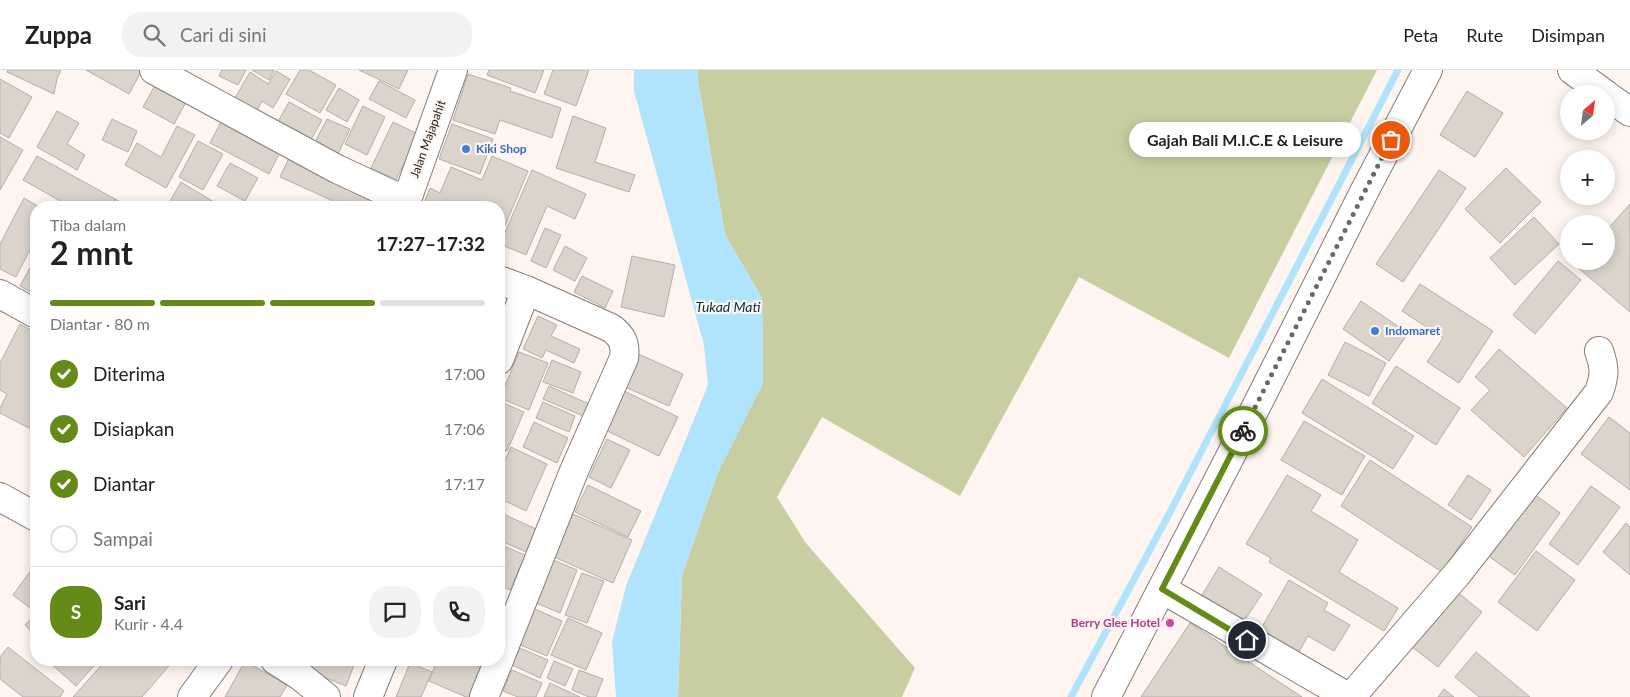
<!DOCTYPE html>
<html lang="id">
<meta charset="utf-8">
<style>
:root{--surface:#fff;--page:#f2f2f2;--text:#222;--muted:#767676;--line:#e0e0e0;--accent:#648b17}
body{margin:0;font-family:Lato,sans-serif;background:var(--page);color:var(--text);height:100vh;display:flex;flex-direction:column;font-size:19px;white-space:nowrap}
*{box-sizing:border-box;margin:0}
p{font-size:16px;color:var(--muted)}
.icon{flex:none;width:28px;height:28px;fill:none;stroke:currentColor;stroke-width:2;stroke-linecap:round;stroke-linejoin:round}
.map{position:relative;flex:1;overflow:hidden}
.panel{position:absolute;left:30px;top:131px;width:475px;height:465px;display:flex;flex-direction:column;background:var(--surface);border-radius:20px;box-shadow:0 2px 12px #0003}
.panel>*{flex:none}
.needle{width:32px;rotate:29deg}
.controls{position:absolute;left:1560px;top:15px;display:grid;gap:10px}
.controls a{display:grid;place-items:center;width:55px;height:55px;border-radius:50%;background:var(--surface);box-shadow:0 2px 12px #0003;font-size:25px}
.pin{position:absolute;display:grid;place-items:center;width:42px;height:42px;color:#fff;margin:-21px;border:2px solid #fff;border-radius:50%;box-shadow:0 1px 5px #0007}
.courier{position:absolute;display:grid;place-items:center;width:50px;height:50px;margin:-25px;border:4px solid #648b17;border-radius:50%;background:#fff;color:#222;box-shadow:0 1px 6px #0007}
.bubble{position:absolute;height:35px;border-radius:18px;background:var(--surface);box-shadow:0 2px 12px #0003;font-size:16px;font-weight:700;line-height:35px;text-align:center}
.head em{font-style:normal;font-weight:700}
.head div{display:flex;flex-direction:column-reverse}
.head{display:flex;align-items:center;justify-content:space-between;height:85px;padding:0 20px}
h1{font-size:32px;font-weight:700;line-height:38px}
.bar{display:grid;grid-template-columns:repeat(4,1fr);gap:8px 5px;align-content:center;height:60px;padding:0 20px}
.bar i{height:6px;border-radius:4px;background:var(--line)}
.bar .on{background:var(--accent)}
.bar p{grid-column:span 4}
.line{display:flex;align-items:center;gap:12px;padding:0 20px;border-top:1px solid var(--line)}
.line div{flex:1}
.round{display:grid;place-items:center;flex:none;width:52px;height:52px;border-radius:20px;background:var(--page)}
ol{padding:0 20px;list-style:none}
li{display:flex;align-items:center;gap:15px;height:55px}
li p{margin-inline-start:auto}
li .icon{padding:5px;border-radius:50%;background:var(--accent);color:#fff;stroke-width:4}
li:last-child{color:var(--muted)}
li i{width:28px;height:28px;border:2px solid var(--line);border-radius:50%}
header{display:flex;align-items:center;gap:30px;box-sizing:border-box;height:70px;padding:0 25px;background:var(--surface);border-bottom:1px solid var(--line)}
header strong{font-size:24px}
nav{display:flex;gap:28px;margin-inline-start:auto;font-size:18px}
.search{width:350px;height:45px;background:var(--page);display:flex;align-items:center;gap:12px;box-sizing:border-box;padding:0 18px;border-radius:20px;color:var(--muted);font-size:19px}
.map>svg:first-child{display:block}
</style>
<header>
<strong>Zuppa</strong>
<div class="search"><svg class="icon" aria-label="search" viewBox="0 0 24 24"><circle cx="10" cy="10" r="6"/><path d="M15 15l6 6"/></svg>Cari di sini</div>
<nav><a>Peta</a><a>Rute</a><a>Disimpan</a></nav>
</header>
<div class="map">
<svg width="1630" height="627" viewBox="0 0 1630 627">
<rect width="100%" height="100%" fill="#fef5f0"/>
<!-- green -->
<polygon fill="#c8cea2" points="698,0 1377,0 1229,288 1079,207 960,426 822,347 777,427 805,472 915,598 902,627 678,627 682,505 718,402 763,313 762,228 725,165 698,11"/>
<!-- water -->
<polygon fill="#b0e4fc" points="634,0 698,0 698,11 725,165 762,228 763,313 718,402 682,505 678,627 616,627 612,572 626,516 708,315 704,275 634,21"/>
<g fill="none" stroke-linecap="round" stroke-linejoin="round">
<!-- stream -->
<polyline stroke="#b0e4fc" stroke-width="7" points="1071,627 1168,446 1398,0"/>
</g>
<!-- building -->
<g fill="#dad4cb" stroke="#b4afa6">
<polygon points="8,0 61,0 57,9 54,24 7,2"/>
<polygon points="86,0 142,0 129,24"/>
<polygon points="222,0 246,0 238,15 219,6"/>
<polygon points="252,0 274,0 269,10"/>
<polygon points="300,0 309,0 336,15 320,43 286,24"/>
<polygon points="359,0 408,0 399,19"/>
<polygon points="489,0 544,0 535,23 487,5"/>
<polygon points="553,0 589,0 576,36 544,24"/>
<polygon points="276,1 290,9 273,38 262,31 253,48 231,35 250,2 268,14"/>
<polygon points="468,4 511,18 510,21 561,38 552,68 500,50 495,64 453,50"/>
<polygon points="160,6 191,23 174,54 143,37"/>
<polygon points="0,9 32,27 9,68 0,63"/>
<polygon points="379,11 415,30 406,48 369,29"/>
<polygon points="339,18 359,30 347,52 326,40"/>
<polygon points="1467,21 1503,43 1475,87 1440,65"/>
<polygon points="289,32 322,50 309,73 276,55"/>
<polygon points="363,36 385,47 367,85 345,74"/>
<polygon points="57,41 79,53 67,74 85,85 77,100 37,77"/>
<polygon points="225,44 284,74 269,104 210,73"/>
<polygon points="573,46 606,58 595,92 635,105 629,122 556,98"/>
<polygon points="112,49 137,61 128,82 102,70"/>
<polygon points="327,49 350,59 334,92 311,80"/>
<polygon points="393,52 418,64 396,110 371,98"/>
<polygon points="452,54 493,69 480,104 439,89"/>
<polygon points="177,56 195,65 166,118 125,95 137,73 161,87"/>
<polygon points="0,67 23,80 0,120"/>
<polygon points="198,71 223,84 203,120 179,107"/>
<polygon points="291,84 380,125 374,138 328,138 331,130 280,107"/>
<polygon points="37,86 115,129 110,138 73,138 23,110"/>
<polygon points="492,86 528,101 499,170 499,138 422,138 430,118 440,123 451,97 482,110"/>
<polygon points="230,93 258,108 245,131 217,116"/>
<polygon points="1506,98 1541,132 1500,173 1465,139"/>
<polygon points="532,100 586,124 575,149 547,136 526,185 500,174"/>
<polygon points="1439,100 1466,118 1403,212 1376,194"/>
<polygon points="181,112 217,134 215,138 166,138"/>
<polygon points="24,128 41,138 36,138 36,168 16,207 0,199 0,174"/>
<polygon points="115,129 131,138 111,138"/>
<polygon points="1630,134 1630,242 1576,196 1580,191 1606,191 1606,161"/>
<polygon points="1534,147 1559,174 1515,215 1490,188"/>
<polygon points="545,158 561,165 546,198 531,191"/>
<polygon points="565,176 587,188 575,211 553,200"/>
<polygon points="632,186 675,195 664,247 621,237"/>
<polygon points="36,187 36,225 20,216"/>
<polygon points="1558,191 1581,210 1535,264 1513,245"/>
<polygon points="582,206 613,221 605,238 574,222"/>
<polygon points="1420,214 1493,261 1459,313 1427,292 1443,268 1402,241"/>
<polygon points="1361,231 1408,263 1389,291 1343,259"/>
<polygon points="538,246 557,255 551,266 580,279 574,293 546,280 542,288 523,279"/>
<polygon points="20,254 36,263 36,349 31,359 0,343 0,338 7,324 0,320 0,293"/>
<polygon points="1345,272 1386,293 1369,326 1328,305"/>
<polygon points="1499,279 1567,338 1524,387 1471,340 1490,320 1475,307"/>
<polygon points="519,282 548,293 529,340 500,328"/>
<polygon points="634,282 683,304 669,336 620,315"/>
<polygon points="552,290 581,302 573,323 543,312"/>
<polygon points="1396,296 1460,338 1436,375 1372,333"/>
<polygon points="1322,309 1414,366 1393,399 1302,343"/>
<polygon points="549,316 589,334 583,346 543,329"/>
<polygon points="618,318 678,347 659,386 599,357"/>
<polygon points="499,331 524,342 507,381 499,378"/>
<polygon points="543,332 575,346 569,362 536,348"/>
<polygon points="1609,347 1630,363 1630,420 1581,384"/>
<polygon points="1304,351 1365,386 1342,425 1281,390"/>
<polygon points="534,352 568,368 557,393 523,377"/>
<polygon points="607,369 630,380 611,418 589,407"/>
<polygon points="511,377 547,394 526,441 499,428 499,405"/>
<polygon points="1370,390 1472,457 1442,502 1341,436"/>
<polygon points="1287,405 1321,425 1311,441 1358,470 1339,502 1398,538 1384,561 1269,492 1271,488 1246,474"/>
<polygon points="1468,405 1491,420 1471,450 1448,435"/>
<polygon points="588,415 641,441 628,467 575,442"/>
<polygon points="1591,416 1620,437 1578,495 1549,474"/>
<polygon points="1533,423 1560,443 1515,505 1487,485"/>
<polygon points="499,442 536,459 526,482 499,470"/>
<polygon points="573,444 632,470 613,513 554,487"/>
<polygon points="1626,453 1630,457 1630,505 1603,482"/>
<polygon points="499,474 525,485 510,520 499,515"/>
<polygon points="1536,481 1575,510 1537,561 1498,532"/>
<polygon points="546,487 577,500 560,543 529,530"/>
<polygon points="34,496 36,498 36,538 34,541 13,525"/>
<polygon points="1219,497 1262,524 1244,551 1202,525"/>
<polygon points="582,503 604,511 587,553 565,545"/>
<polygon points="1289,510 1328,533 1324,540 1350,555 1334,581 1308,566 1297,585 1259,562"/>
<polygon points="1456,521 1482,542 1438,597 1412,577"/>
<polygon points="528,536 562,551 547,586 513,572"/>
<polygon points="36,543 36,565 25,555"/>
<polygon points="568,548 602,563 586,600 551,585"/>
<polygon points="1190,553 1302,627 1141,627"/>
<polygon points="8,577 64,621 60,627 23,627 0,609 0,587"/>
<polygon points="520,578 548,590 540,608 512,595"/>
<polygon points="1476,582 1530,627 1479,627 1455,607"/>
<polygon points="50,590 99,590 76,616 49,592"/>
<polygon points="106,590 174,590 142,627 73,627"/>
<polygon points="308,590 356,590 346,616 304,599"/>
<polygon points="437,590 462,590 484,599 473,627 466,627 429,611"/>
<polygon points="245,591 287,615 280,627 225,627"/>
<polygon points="554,591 573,599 565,616 547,608"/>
<polygon points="410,593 432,602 421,627 396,627"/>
<polygon points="512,600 542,613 536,627 518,627 503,621"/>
<polygon points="579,600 603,609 596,627 589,627 572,620"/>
<polygon points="550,613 580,627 544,627"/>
<polygon points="1444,619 1454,627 1438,627"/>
</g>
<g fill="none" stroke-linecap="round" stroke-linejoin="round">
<!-- minor casing -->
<g stroke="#857c77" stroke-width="30">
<g id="minor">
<polyline points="154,0 337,99 406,131"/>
<polyline points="1572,0 1605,24"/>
<polyline points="1606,25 1630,42"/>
<polyline points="404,138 453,0"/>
<path d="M499,210L526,220L611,258C622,266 626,274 624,288L574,401L499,590"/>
<polyline points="0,224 36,244"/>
<polyline points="499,290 526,220"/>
<polyline points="0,427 36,447"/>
<polyline points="1162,519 1348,627"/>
<polyline points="275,590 300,606 326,627"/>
<polyline points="192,627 219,590"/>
<polyline points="368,627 383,590"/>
<polyline points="484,627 499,590"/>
<path d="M1351,627L1458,503L1599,322C1605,305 1605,298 1599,281"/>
</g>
</g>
<!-- major casing -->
<g stroke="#857c77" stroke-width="30">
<polyline id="major" points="1106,627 1260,329 1364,122 1428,0"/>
</g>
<!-- minor -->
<use href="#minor" stroke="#fff" stroke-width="28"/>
<!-- major -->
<use href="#major" stroke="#fff" stroke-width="28"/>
</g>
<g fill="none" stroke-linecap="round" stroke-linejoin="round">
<!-- done -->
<polyline stroke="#6e6865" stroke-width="5" stroke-dasharray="0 9" points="1243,361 1391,70"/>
<!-- route -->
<polyline stroke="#648b17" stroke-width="6" points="1243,361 1162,519 1247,570"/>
</g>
<!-- markers -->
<g fill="#3f7fe0" stroke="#fef5f0" stroke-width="2">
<circle cx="466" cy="79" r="5"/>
<circle cx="1375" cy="261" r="5"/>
</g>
<circle fill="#d1479c" stroke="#fef5f0" stroke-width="2" cx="1170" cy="553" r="5"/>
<g text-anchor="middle" stroke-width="4.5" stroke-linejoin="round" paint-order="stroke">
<!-- street labels -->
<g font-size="12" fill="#201c1a" stroke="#fef5f0">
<text transform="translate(428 69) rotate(-70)" y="4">Jalan Majapahit</text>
</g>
<!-- shop labels -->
<g font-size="12" font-weight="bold" fill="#366cbe" stroke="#fef5f0" text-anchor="start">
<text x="476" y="83">Kiki Shop</text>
<text x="1385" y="265">Indomaret</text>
</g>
<!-- hotel labels -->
<g font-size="12" font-weight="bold" fill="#b23c85" stroke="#fef5f0" text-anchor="end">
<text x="1160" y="557">Berry Glee Hotel</text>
</g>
<!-- water labels -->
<g font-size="14" font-style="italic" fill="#003040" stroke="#fef5f0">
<text x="728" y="242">Tukad Mati</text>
</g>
</g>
</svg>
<div class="controls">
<a><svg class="needle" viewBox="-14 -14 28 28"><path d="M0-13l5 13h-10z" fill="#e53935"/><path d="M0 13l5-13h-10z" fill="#767676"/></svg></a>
<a>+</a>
<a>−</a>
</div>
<div class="pin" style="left:1391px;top:70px;background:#ea580c"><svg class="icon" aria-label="bag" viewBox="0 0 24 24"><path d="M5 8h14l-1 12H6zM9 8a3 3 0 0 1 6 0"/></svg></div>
<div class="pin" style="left:1247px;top:570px;background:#1f2937"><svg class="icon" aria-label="home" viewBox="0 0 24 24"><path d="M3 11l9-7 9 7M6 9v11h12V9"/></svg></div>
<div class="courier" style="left:1243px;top:361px"><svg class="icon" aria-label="bike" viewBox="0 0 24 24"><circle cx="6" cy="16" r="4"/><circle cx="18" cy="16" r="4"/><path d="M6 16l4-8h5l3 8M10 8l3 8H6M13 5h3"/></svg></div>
<div class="bubble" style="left:1129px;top:52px;width:232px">Gajah Bali M.I.C.E &amp; Leisure</div>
<section class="panel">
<div class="head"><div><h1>2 mnt</h1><p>Tiba dalam</p></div><em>17:27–17:32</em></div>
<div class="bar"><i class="on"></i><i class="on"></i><i class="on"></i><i></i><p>Diantar · 80 m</p></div>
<ol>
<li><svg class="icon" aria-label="check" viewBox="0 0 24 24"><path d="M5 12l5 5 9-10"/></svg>Diterima<p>17:00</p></li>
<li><svg class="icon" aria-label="check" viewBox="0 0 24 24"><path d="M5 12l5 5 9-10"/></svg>Disiapkan<p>17:06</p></li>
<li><svg class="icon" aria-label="check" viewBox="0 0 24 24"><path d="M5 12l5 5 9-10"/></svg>Diantar<p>17:17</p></li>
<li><i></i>Sampai</li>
</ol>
<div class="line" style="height:90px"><b class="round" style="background:var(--accent);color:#fff">S</b><div><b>Sari</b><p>Kurir · 4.4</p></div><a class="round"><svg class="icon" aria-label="chat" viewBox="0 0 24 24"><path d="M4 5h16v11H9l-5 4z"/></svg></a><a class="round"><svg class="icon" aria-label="phone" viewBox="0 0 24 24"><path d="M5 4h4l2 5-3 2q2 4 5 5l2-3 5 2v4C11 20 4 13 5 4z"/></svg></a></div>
</section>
</div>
